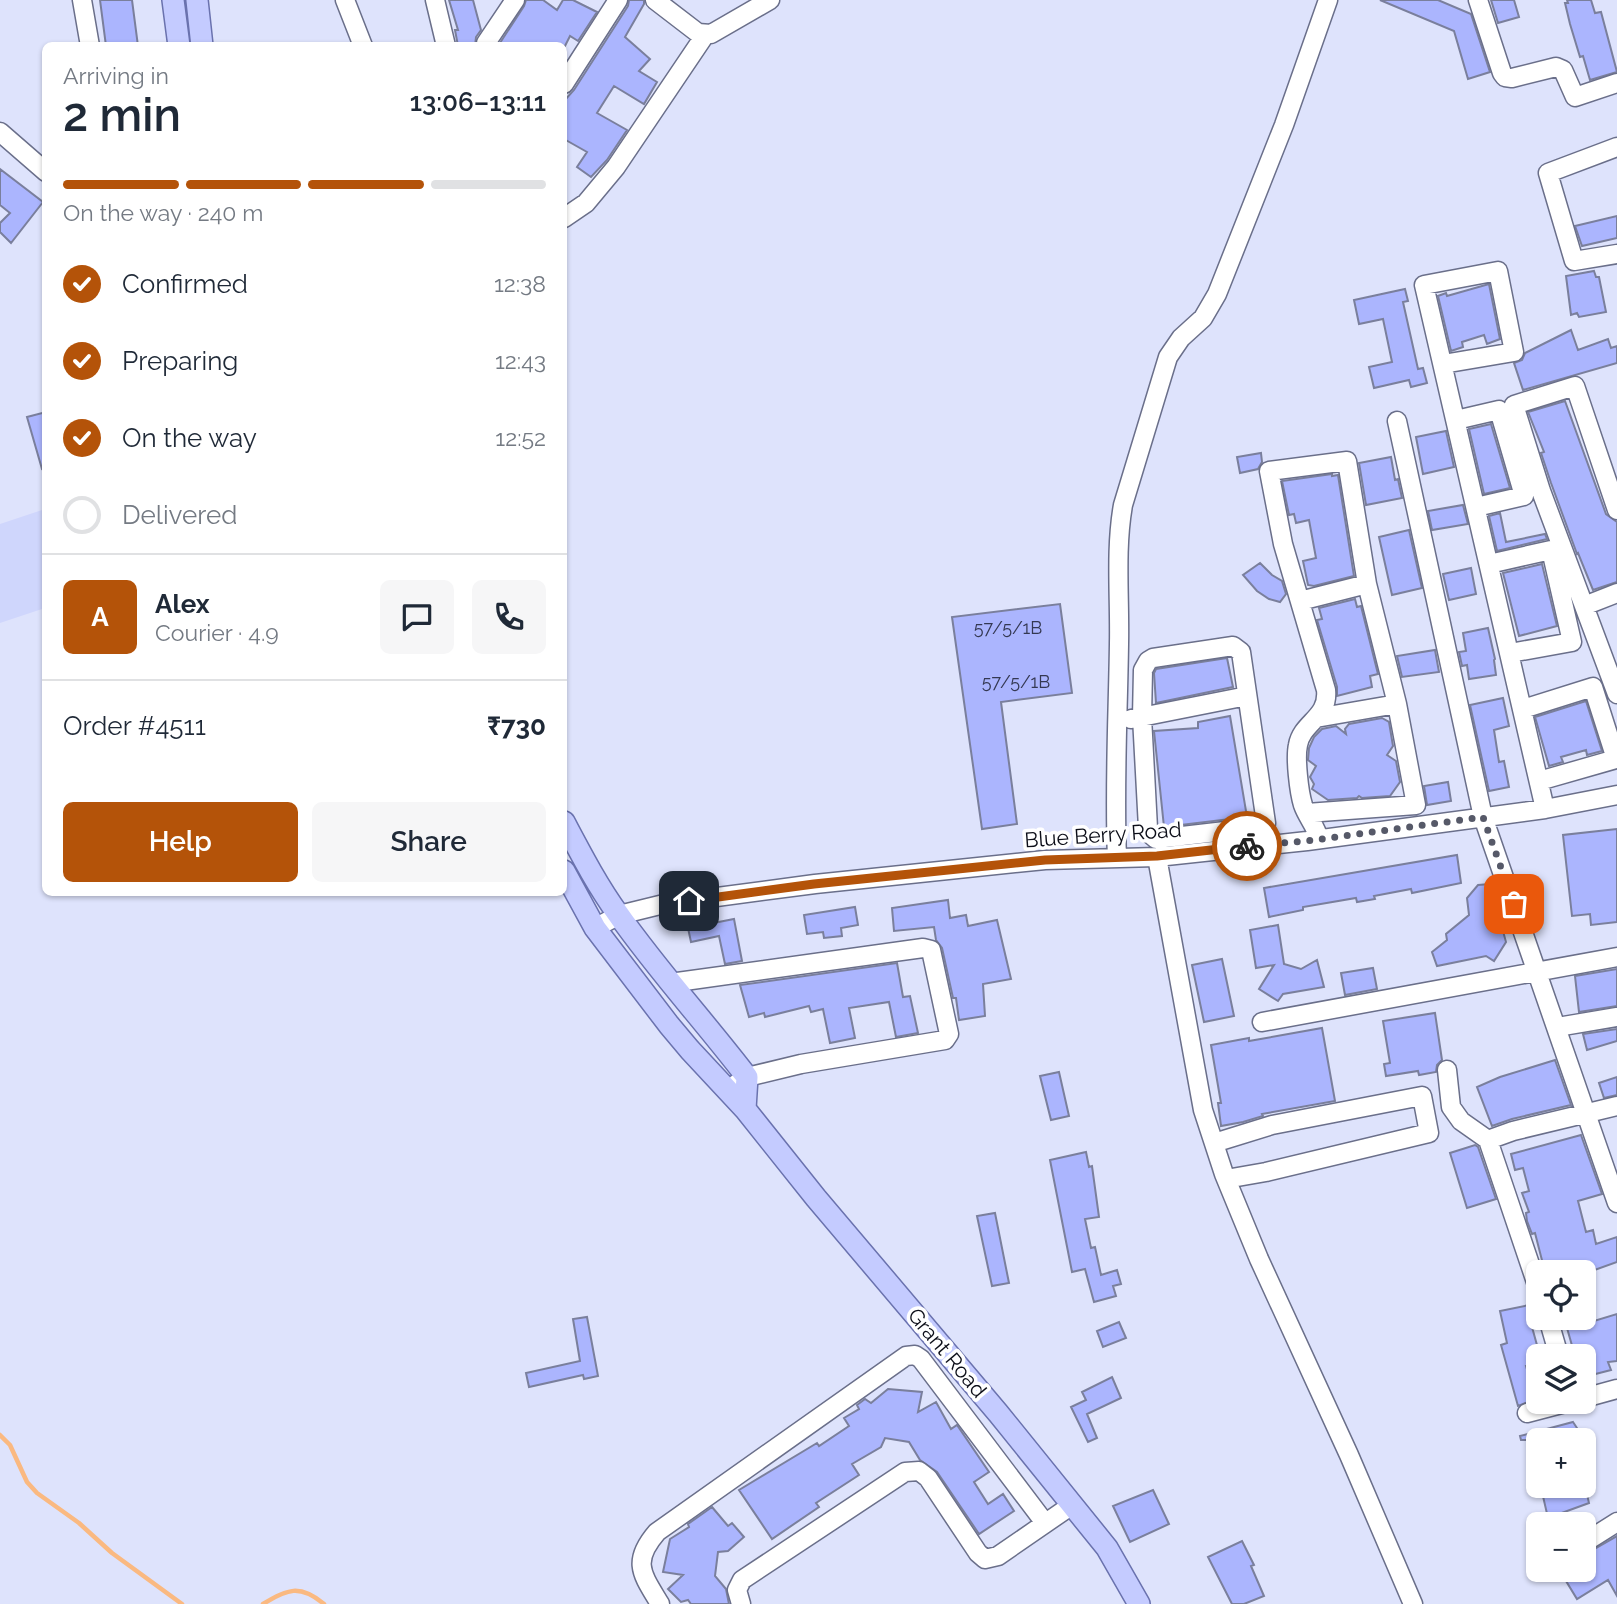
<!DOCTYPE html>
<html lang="en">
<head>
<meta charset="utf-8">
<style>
  :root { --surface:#fff; --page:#f6f6f7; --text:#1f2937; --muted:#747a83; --line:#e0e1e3; --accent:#b45309 }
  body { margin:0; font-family:Raleway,sans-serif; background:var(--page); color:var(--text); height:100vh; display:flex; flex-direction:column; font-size:26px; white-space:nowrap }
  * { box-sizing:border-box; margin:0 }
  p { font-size:23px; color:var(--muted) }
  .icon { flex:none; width:38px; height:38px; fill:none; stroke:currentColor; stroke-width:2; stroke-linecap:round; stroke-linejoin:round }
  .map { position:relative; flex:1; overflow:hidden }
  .details { position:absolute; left:42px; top:42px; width:525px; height:854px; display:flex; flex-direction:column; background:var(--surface); border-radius:10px; box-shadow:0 2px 5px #0004 }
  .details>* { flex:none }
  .controls { position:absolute; left:1526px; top:1260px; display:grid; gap:14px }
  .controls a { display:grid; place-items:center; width:70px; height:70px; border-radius:10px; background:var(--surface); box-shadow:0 2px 5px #0004; font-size:35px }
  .pin { position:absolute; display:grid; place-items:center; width:60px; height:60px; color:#fff; margin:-30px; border-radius:14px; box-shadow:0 4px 10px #0006 }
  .courier { position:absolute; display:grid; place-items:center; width:70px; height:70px; margin:-35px; border:5px solid #b45309; border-radius:50%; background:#fff; color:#222; box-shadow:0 2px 9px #0007 }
  .headline em { font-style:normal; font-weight:600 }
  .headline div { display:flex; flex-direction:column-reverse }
  .headline { display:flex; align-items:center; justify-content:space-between; height:119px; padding:0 21px }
  h1 { font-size:46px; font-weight:600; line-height:52px }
  .bar { display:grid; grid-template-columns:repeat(4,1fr); gap:10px 7px; align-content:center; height:84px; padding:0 21px }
  .bar i { height:9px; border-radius:5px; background:var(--line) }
  .bar .current { background:var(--accent) }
  .bar p { grid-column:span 4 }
  .line { display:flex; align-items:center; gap:18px; padding:0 21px; border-top:2px solid var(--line) }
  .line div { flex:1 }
  .round { display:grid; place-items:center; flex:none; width:74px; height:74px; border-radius:10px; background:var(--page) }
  ol { padding:0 21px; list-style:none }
  li { display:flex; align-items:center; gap:21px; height:77px }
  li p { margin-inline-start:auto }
  li .icon { padding:7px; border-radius:50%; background:var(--accent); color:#fff; stroke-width:4 }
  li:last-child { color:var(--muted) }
  li i { width:38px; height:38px; border:4px solid var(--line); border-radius:50% }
  .primary-button { display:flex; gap:14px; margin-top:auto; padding:14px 21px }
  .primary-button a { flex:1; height:80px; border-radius:10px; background:var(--accent); color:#fff; font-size:28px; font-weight:600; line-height:80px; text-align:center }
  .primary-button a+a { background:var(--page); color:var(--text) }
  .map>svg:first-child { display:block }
  .built { fill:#cfd6fc }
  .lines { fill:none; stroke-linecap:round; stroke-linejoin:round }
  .stream { stroke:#fab981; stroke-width:4.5 }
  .building { fill:#abb5fe; stroke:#7a7f9c; stroke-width:2 }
  .minor-casing { stroke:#6a6f8a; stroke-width:21 }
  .major-casing { stroke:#6a72ae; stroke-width:24 }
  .minor { stroke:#fff; stroke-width:18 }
  .major { stroke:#c4cbff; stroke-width:21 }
  .done { stroke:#565968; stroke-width:7; stroke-dasharray:0 12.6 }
  .route { stroke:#b45309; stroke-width:9 }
  .labels { text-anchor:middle; stroke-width:7; stroke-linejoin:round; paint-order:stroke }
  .number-label { font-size:18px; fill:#343852 }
  .street-label { font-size:21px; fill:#0c0e18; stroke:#fff }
</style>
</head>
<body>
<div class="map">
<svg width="1617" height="1604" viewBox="0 0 1617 1604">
  <rect width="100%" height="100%" fill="#dee3fc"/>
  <path class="built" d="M45,509v99l-45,15v-99z"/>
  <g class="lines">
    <path class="stream" d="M0,1435l10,10 17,37 10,11 42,30 33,30 70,51
      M263,1604c24,-15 37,-20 61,0"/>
  </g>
  <path class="building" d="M100,0h32l6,46h-32z
    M449,0h24l8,30 -5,7 -1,9h-17l-3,-16h3z
    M526,0h17l14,10 6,-10h10l24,12 -19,29 -8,-5 -5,10h-67l26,-40z
    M629,0h15v4l-19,33 25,22 -11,12 18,11 -13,22 -30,-18 -17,27 30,17 -20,30 -16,17 -14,-10 10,-15 -23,-13v-38l10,-11 54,-84z
    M1380,0h58l33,14 19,58 -22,7 -14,-48z
    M1491,0h23l5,17 -21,6z
    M1567,0h24l4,13 6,-1 16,60 -27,8 -7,-24 -3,1 -10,-33 -5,-21h3z
    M0,169l43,33 -32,41 -11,-11v-9l10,-10 -10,-8z
    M1617,216v22l-35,8 -7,-20z
    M1594,271l2,6h3l7,35 -27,5 -2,-4 -6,2 -5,-39z
    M1489,284l11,55 -13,5 -3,-9 -22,7 1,5 -12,4 -13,-55 8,-3 1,3z
    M1405,289l3,12 -5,1 15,67 5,-1 4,15 -16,4 -2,-7 -35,8 -5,-21 23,-5 -9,-43 -24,5 -5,-24z
    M1571,330l7,20 30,-11 3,9 6,-2v17l-94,27 -9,-27 8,-3 3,-7z
    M1565,401l41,113 11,8v60l-24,8 -15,-37 -1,1 -26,-71 -10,-30 3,-1 -16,-40z
    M46,412v56l-4,1 -15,-52z
    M1491,424l19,64 -26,6 -15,-65z
    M1446,431l8,36 -31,7 -7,-37z
    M1261,453l1,9 -4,7 -18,4 -3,-16z
    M1391,457l4,23 3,-1 4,19 -36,7 -7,-42z
    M1332,474v2l6,-1 16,101 -40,10 -6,-1 -5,-24 13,-3 -7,-38 -13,3 -2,-9 -5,1 -7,-34z
    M1463,505l5,19 -36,6 -4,-19z
    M1500,513l6,29 39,-8 2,5 -50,12 -8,-35z
    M1409,530l13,58 -30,7 -13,-58z
    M1260,563l12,12 10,6 4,13 -6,8 -11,-3 -12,-8 -14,-16z
    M1542,564l15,62 -38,10 -16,-63z
    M1471,568l5,26 -27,6 -6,-26z
    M1355,599l2,8 4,-1 17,68 -8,2 2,11 -35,9v-9l-20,-67 5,-1 -3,-11z
    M1060,604l12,89 -71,9 16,122 -35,5 -30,-212z
    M1488,628l7,31 -1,1 2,15 -27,4 -2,-14 -5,1 -3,-14 7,-1 -3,-18z
    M1435,650l4,22 -37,5 -5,-21z
    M1227,658l6,29 -77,16 -2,-30 2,-4z
    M1503,698l6,28 -15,4 5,32 5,-1 5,26 -20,4 -19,-86z
    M1586,701l16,50 -15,4 -1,-5 -25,7 2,5 -14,4 -14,-49z
    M1230,716l17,101 -83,10 -10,-96 44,-3v-6z
    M1382,718l7,4 4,24 -6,9 9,6 4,21 -10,14 -28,2 -3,-2 -2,2 -29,2 -16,-11 2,-5 -4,-7 6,-11 -8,-6 1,-12 5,-11 8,-8 14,-3 10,8 -1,-5 4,-5z
    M1448,782l3,19 -24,4 -3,-19z
    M1617,829v93l-26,3 -1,-11 -18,2 -9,-81z
    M1457,855l4,28 -49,10 -1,-4 -37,7 1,3 -18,3 -1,-4 -53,9v3l-34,7 -5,-29z
    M1490,884l16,58 -12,19 -8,-5 -49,10 -5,-14 15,-12 -1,-6 23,-19 -2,-17 11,-13z
    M948,900l2,18 16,-3 2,11 29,-6 14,59 -28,5 2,32 -26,4 -3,-22h-3l-11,-50 -6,-8 -2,-13 -40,4 -2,-23z
    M855,907l3,18 -17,3 1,8 -18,2 -1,-6 -16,2 -3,-19z
    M734,919l8,42 -17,3 -6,-28 -28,6 -3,-14z
    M1278,925l6,39 17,5 16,-9 7,27 -41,7 -5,7 -19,-12 15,-24 -18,3 -6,-38z
    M1222,959l12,57 -30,6 -12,-57z
    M897,963l6,34 7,-1 8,37 -22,4 -7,-35 -40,6 6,30 -25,5 -7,-34 -12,3 -2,-6 -44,11 -1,-4 -15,4 -9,-32z
    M1373,968l4,21 -32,6 -4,-22z
    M1617,969v37l-38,6 -4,-36z
    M1435,1013l7,47 -5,5 -1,7 -17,3 -1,-4 -32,5 -2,-12 6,-1 -7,-42z
    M1322,1028l13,73 -73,13 1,2 -20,6 -22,4 -3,-23h3l-10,-58 38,-7v3z
    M1617,1029v12l-30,9 -4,-16z
    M1555,1060l16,45 -59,14 -20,7 -15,-39 23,-10z
    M1059,1072l10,44 -18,4 -11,-44z
    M1617,1077v18l-13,3 -5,-15z
    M1581,1135l21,59 -24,7 8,31 7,-2 3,14 21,-7v25l-28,10h-44l-10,-39 -3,1 -5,-13 -1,-8 3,-1 -7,-19 7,-2 -6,-23 -8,2 -4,-16z
    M1475,1145l3,2 18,52 -29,9 -17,-55z
    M1086,1152l3,15 3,-1 7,51 -14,2 6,29 4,-1 6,28 16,-5 4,14 -8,2 3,10 -22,6 -9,-33 -13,3 -22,-112z
    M995,1213l14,70 -17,3 -15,-70z
    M1534,1304l4,22 -6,1 8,29h-8l2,8 -8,2 10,33 -18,7 -17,-61 6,-2 -7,-32z
    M1617,1314v47l-9,1 3,8 -27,7v-21h-9l-8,-28h17v-4z
    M587,1317l11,59 -14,3 -1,-4 -54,12 -3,-14 54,-12 -7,-42z
    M1119,1322l7,16 -23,9 -6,-16z
    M1112,1377l9,21 -34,16 10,24 -9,4 -17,-35 15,-7 -4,-8z
    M888,1389l34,3 -4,20 18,-10 15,27 6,-4 32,47 -15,10 14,22 15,-10 11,17 -35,23 -42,-62 -17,-12 -11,-18 -24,-4 -4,9 -29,17 7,11 -43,28 3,4 -47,32 -33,-49 78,-47 2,3 30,-20 -5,-8 15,-9 -2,-4 8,-6 6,4z
    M1573,1422l4,6 1,9 -7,3h-50l-1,-4z
    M1562,1486h23l4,17 -41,15 -6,-26z
    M1153,1490l16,34 -39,18 -17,-36z
    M712,1507l16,19 4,-3 12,14 -16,14 -10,1 -3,24 11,13 3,15h-38l-3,-4 -7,2 -13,-13 15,-14 -20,-3 7,-33 19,-12 -1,-3z
    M1617,1536v60l-9,-16 -31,19 -14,-23 10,-6h11v-15z
    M1242,1541l12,24 -3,1 13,30 -20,8h-12l-24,-47z"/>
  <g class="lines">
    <defs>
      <path id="minor" d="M82,0l8,46
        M345,0l18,46
        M435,0l11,46
        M655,0l43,33 13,1 59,-34
        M1478,0l24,73 3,4 7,1 44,-11 7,3 12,27 42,-14
        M486,43l29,-43
        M564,84l54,-84
        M0,132l46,40
        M1617,147l-69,26 26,88 43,-7
        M564,218l22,-15 30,-36 89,-132
        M1443,364l71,-12 -16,-81 -74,14 121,524
        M1456,420l43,-10 25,86 -48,11
        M1397,421l86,396 134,386
        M1617,510l-42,-124 -61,19 27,86 76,203
        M1489,564l62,-14 21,92 -62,11
        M1300,601l67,-17
        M1584,606l33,-13
        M1233,646l8,6 25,171 -6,4 -104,12 -6,-5 -2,-6 -6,-111 1,-47 5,-9 5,-3z
        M1523,709l70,-22 23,72 -77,22
        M1131,719l116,-23
        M1307,813l109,-8 -19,-101 -81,14
        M1319,839c-3,-13 -12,-22 -16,-34 -4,-13 -8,-47 -5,-60 4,-23 31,-27 28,-55l-43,-146 -14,-73 78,-10 20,123 30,120
        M1157,857l46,253 21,64 35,85 90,196 64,149
        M1117,858c-3,-72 1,-143 2,-214 1,-46 -4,-94 4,-139l45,-148 13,-19 22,-20 14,-24 67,-169 44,-125
        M595,928l24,-13 45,-11 151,-20 230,-24 112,-3 150,-16 238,-32 72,-14
        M670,983l253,-35 8,2 18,84 -4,6 -144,24 -54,13 -11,7
        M1262,1022l355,-65
        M1557,1027l60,-10
        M1447,1070l4,37 10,14 27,19 50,148
        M1488,1140l25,-9 104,-25
        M1214,1143l58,-18 150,-29 7,37 -163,39 -40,7
        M1548,1318l11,38
        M1584,1398l33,-9
        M1527,1413l42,-11
        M1584,1543l33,-21
        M660,1604c-18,-30 -29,-42 -3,-72l249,-176 9,-1 6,4 124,164
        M741,1604l-4,-14 5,-10 163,-108 14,-1 9,7 50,75 7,6 13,-3 74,-51"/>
      <path id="major" d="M173,0l6,46
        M197,0l5,46
        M564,822c17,32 33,63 54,92 40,57 87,108 129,163l-2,32
        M564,871l31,57 74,97 21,25 55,59 71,89 182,215 109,135 32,56"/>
    </defs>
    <use href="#minor" class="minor-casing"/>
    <use href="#major" class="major-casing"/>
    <use href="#minor" class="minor"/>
    <use href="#major" class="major"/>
  </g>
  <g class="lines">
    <path class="done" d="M1247,846l60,-5 176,-24 31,87"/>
    <path class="route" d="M689,901l125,-17 231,-24 112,-4 90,-10"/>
  </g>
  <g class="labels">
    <g class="number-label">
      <text x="1008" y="634">57/5/1B</text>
      <text x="1016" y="688">57/5/1B</text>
    </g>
    <g class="street-label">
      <text transform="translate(1103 835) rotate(-4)" y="7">Blue Berry Road</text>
      <text transform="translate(947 1353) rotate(50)" y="7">Grant Road</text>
    </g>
  </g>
</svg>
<div class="controls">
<a><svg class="icon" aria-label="locate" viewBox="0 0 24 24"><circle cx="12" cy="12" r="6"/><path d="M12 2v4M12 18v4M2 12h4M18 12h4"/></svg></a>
<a><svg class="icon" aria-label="layers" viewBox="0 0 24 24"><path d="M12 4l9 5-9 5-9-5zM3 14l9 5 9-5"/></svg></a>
<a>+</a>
<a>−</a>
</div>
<div class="pin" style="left:1514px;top:904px;background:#ea580c"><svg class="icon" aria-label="bag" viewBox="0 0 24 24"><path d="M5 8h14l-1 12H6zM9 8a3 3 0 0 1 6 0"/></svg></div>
<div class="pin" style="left:689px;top:901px;background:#1f2937"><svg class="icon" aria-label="home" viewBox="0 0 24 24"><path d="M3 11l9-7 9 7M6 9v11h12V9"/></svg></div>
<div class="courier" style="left:1247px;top:846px"><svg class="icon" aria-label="bike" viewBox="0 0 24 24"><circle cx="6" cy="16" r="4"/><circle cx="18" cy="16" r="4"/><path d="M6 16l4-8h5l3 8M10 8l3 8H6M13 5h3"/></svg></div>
<section class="details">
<div class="headline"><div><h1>2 min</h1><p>Arriving in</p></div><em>13:06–13:11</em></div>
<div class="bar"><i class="current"></i><i class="current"></i><i class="current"></i><i></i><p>On the way · 240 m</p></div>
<ol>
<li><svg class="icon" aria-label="check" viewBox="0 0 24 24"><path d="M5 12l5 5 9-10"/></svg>Confirmed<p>12:38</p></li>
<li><svg class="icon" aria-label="check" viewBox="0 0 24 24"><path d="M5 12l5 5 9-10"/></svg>Preparing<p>12:43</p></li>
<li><svg class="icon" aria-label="check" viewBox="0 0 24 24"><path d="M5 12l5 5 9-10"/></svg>On the way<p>12:52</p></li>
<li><i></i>Delivered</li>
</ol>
<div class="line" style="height:126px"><b class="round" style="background:var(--accent);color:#fff">A</b><div><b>Alex</b><p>Courier · 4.9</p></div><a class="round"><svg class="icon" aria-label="chat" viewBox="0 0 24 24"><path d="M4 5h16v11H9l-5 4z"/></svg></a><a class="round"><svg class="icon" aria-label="phone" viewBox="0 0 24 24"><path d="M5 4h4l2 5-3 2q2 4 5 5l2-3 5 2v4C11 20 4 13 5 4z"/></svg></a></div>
<div class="line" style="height:91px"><div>Order #4511</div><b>₹730</b></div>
<div class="primary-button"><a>Help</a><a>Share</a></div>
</section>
</div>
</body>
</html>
